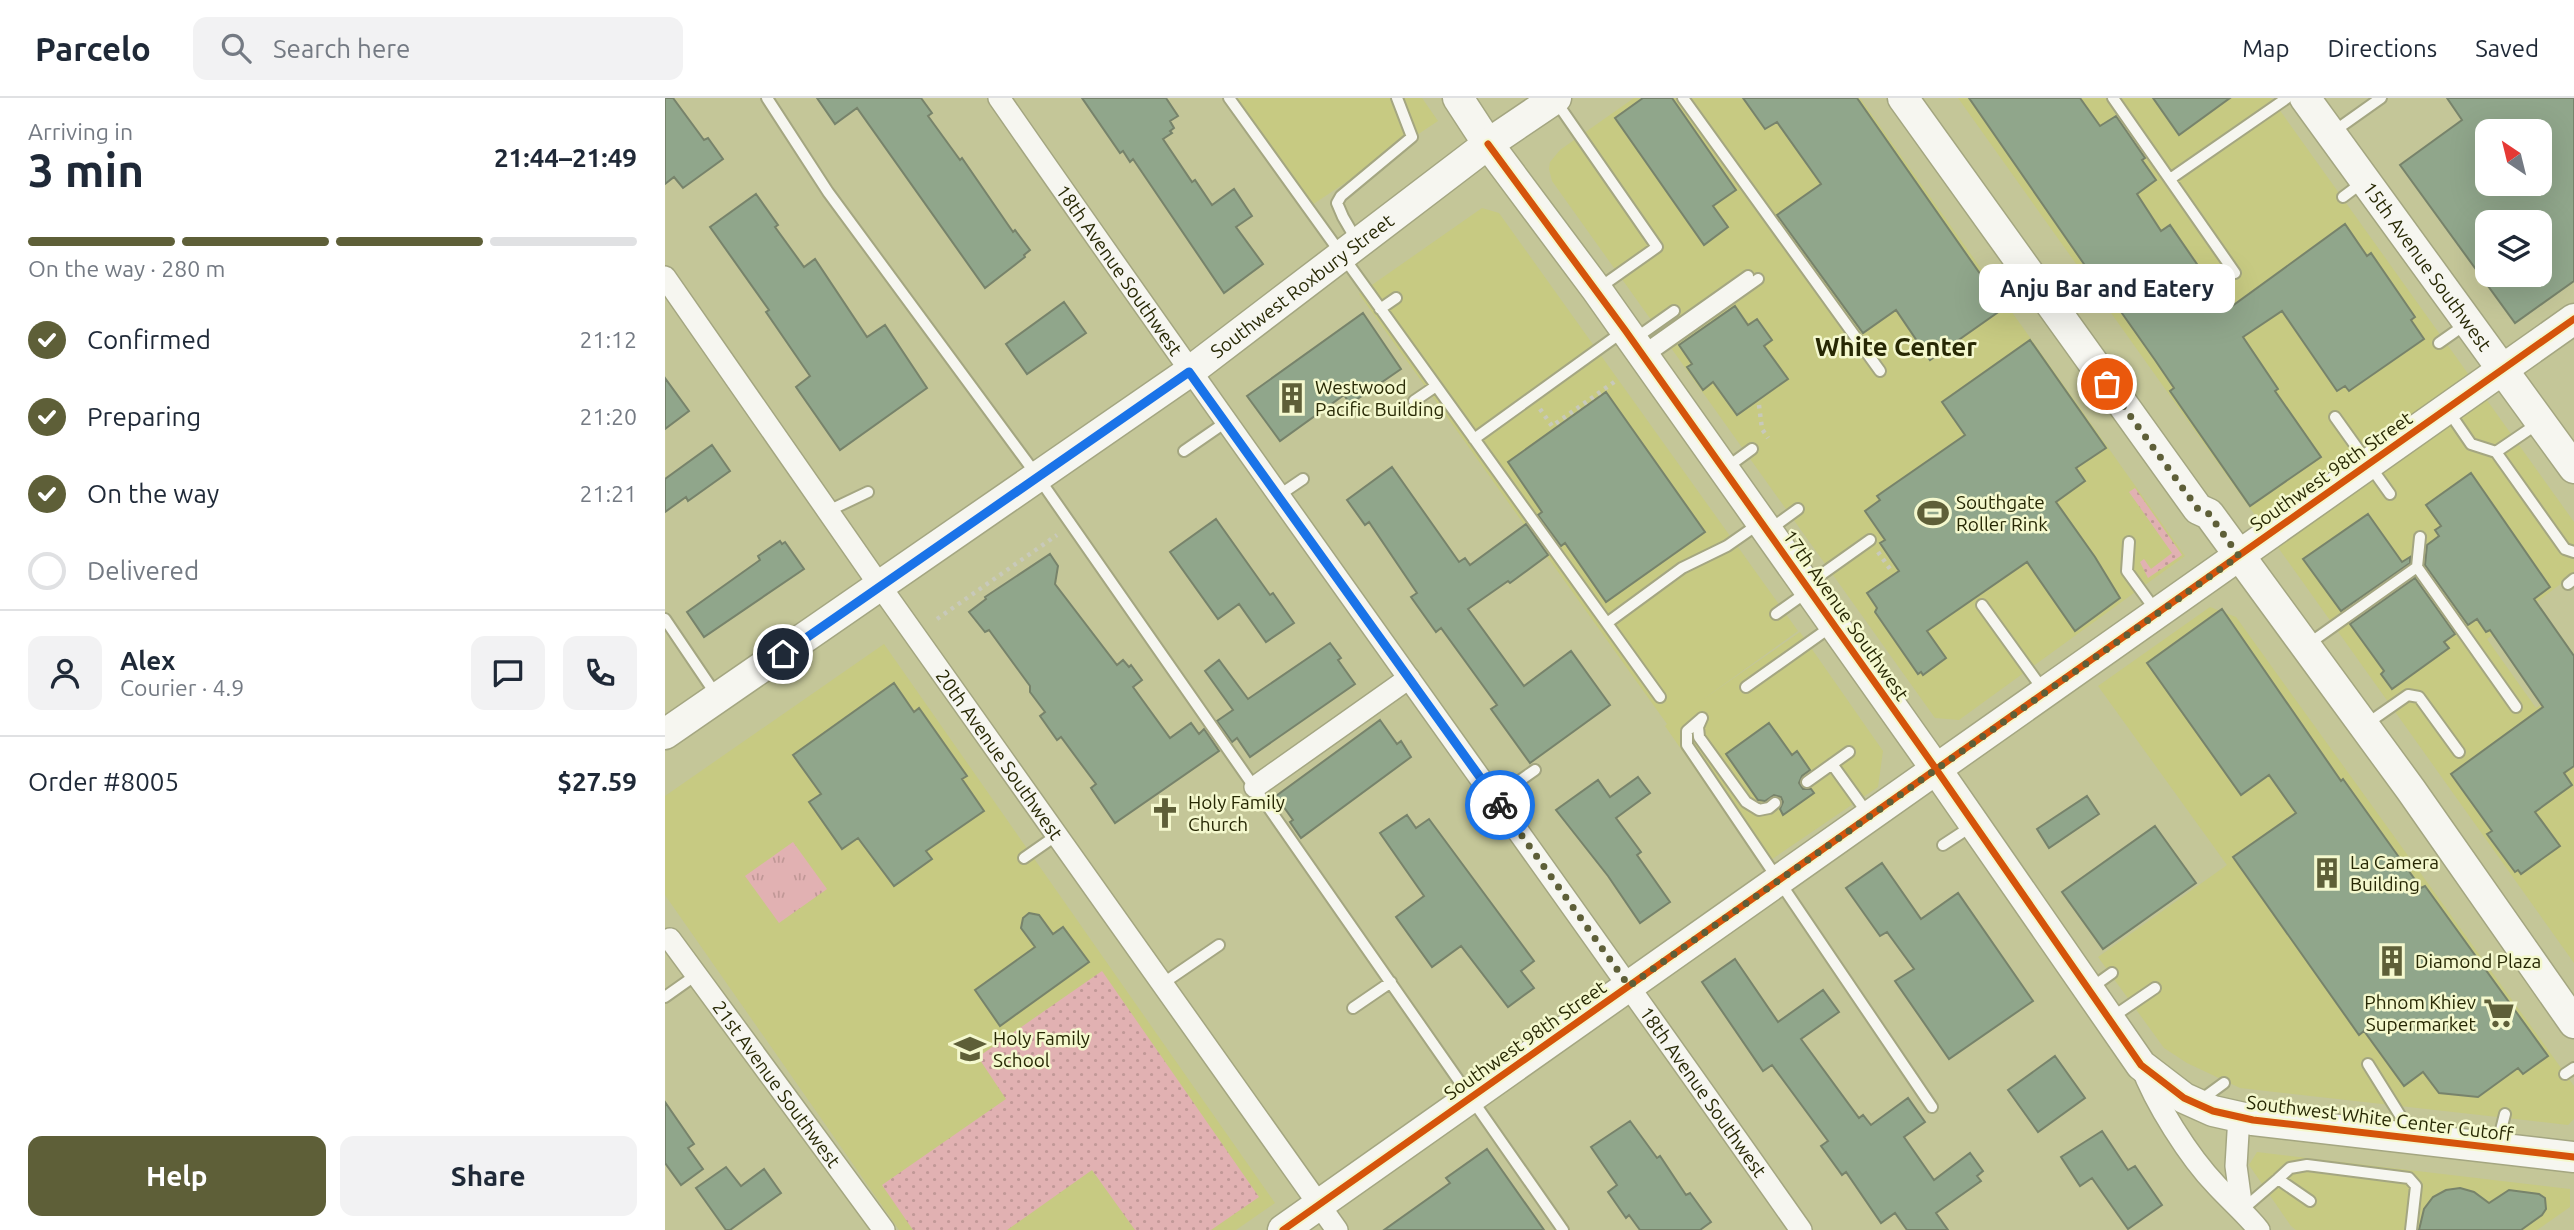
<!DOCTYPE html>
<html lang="en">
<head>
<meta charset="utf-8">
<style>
  :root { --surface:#fff; --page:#f2f2f3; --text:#1f2937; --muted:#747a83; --line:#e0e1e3; --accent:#5e5f38 }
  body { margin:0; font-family:Ubuntu,sans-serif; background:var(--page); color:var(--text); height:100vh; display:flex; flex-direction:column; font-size:26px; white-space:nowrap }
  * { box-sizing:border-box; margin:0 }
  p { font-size:23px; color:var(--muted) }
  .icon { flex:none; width:38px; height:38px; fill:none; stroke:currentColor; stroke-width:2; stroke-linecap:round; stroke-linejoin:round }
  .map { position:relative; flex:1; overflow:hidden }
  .sheet { display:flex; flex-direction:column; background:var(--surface); width:665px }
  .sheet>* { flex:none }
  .needle { width:46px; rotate:325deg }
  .fabs { position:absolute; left:1810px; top:21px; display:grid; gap:14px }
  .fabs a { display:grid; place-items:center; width:77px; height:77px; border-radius:14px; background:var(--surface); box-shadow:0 7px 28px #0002; font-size:35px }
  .pin { position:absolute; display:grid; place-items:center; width:60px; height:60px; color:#fff; margin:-30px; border:4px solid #fff; border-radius:50%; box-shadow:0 2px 7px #0007 }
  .courier { position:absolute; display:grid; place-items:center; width:70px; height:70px; margin:-35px; border:5px solid #1a73e8; border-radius:50%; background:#fff; color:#222; box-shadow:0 2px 9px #0007 }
  .bubble { position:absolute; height:49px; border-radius:14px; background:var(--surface); box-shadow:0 7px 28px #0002; font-size:23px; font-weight:700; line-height:49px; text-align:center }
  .headline em { font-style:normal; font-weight:700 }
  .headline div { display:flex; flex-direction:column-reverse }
  .headline { display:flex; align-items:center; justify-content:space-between; height:119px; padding:0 28px }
  h1 { font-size:46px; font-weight:700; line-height:52px }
  .bar { display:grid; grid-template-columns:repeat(4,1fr); gap:10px 7px; align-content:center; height:84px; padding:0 28px }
  .bar i { height:9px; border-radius:5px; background:var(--line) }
  .bar .active { background:var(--accent) }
  .bar p { grid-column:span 4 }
  .line { display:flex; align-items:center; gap:18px; padding:0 28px; border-top:2px solid var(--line) }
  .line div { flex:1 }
  .round { display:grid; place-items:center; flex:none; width:74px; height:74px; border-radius:14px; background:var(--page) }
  ol { padding:0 28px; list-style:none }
  li { display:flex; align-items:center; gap:21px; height:77px }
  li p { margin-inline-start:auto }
  li .icon { padding:7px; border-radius:50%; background:var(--accent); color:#fff; stroke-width:4 }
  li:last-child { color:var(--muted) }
  li i { width:38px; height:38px; border:4px solid var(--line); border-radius:50% }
  .action { display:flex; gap:14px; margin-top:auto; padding:14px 28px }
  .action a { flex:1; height:80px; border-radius:14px; background:var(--accent); color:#fff; font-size:28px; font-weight:700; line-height:80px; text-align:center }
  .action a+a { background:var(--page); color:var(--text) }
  header { display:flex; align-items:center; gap:42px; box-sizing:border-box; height:98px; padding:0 35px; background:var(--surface); border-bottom:2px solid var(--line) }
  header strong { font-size:33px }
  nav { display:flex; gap:38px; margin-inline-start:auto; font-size:24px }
  .search { width:490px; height:63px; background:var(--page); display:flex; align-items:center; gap:18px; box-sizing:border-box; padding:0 24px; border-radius:14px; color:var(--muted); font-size:26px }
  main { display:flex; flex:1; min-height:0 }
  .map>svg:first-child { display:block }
  .built { fill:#c7ca82 }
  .grass { fill:url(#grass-dots) }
  .park { fill:url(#park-tufts) }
  .building { fill:#90a68b; stroke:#77836b; stroke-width:2; fill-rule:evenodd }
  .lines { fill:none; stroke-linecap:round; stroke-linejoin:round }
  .lane-casing { stroke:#a4a681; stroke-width:14 }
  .street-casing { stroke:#a4a681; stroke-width:24 }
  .secondary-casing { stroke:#a4a681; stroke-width:33 }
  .path { stroke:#c8c9ba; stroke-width:4.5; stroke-dasharray:3.5 5; stroke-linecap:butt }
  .lane { stroke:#f6f6f0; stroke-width:10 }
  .street { stroke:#f6f6f0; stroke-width:21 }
  .secondary { stroke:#f6f6f0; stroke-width:30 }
  .cycleway-casing { stroke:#f4f8ce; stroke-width:11 }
  .cycleway { stroke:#d5540b; stroke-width:7 }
  .done { stroke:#5e5f38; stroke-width:7; stroke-dasharray:0 12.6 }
  .route { stroke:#1a73e8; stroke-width:9 }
  .labels { text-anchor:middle; stroke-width:5; stroke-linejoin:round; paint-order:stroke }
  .street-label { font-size:19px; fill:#272804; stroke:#f4f8ce }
  .poi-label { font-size:19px; fill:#272804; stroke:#f4f8ce; text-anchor:start }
  .district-label { font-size:26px; font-weight:bold; fill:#272804; stroke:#f4f8ce }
</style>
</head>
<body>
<header>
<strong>Parcelo</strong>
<div class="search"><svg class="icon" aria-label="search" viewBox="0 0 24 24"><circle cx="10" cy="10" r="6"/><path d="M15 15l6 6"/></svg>Search here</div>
<nav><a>Map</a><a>Directions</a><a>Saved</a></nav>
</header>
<main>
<section class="sheet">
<div class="headline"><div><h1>3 min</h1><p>Arriving in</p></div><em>21:44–21:49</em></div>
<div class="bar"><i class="active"></i><i class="active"></i><i class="active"></i><i></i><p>On the way · 280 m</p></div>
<ol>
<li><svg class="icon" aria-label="check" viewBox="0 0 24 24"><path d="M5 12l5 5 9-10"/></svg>Confirmed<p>21:12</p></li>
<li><svg class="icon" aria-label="check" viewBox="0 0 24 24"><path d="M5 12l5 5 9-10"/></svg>Preparing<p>21:20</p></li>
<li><svg class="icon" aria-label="check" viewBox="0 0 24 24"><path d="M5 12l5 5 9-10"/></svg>On the way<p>21:21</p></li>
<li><i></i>Delivered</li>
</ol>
<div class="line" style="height:126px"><a class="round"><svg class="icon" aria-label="person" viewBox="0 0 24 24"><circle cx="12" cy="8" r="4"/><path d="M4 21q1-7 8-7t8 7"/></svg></a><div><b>Alex</b><p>Courier · 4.9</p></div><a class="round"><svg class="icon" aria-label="chat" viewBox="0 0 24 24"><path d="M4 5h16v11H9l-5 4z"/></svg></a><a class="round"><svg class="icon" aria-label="phone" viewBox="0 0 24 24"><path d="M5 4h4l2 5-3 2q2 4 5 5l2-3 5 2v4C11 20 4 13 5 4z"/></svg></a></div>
<div class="line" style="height:91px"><div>Order #8005</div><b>$27.59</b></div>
<div class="action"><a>Help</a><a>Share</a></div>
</section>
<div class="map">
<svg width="1909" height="1132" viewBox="0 0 1909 1132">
  <defs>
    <pattern id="grass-dots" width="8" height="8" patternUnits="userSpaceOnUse" patternTransform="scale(1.75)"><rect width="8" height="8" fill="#e1b1b2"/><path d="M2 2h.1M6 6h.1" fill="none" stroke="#c19897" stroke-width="1.8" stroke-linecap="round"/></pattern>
    <pattern id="park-tufts" width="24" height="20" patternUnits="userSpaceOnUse" patternTransform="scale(1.75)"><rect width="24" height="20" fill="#e1b1b2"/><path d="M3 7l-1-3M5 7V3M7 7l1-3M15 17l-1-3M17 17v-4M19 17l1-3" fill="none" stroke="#c19897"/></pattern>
  </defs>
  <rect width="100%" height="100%" fill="#c4c698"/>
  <path class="built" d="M572,0h185l16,23 -126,84z
    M969,0h226l325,458 -226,164 -24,-2 -383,-537 -3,-12 1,-7 10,-12z
    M1293,0h313l303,424v52l-87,65 49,69 38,-27v282z
    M817,110l17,5 299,418 -96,69 98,-68 83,119 -5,36 -116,79 -97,-140 2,-2 -308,-430z
    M1545,509l26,10 338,469v33l-6,6 -328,-37 -53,-25 -23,-15 -66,-91 129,-92 -129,-179z
    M219,546l391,559 -39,27h-337l-234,-335v-99z
    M1592,1054l313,37v18l-33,23h-241l-5,-4 -42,-61z"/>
  <path class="grass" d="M1470,390l47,67 -34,23 -8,-16 4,-3 7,10 21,-16 -43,-61z
    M437,873l157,226 -48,33h-76l-43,-60 -85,60h-94l-31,-45 124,-86 -28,-42z"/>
  <path class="park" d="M128,744l34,47 -48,34 -34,-47z"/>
  <path class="building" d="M0,0h8l31,42 4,-2 15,21 -40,29 -9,-11 -9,7z
    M152,0h104l11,15 -4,3 32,44 2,-2 51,74 2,-2 15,20 -6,5 1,2 -40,31 -128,-180 -22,16z
    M417,0h84l12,18 -8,5 4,7 -4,3 2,2 -9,6 29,43 3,-2 17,25 22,-16 18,27 -16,11 27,37 -39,29 -91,-134 -3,3 -7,-11 -3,2z
    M978,0h29l64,92 -23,16 15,21 -24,18 -89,-127z
    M1078,0h114l147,210 -74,52 -34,-50 -33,23 -86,-118 44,-31 -44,-62 -12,7z
    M1304,0h111l20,28 16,-10 29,42 -3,2 14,20 -19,14 24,37 9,-6 58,84 117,-85 22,32 4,-3 44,64 -4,3 13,19 -75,52 -4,-5 -8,5 -55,-80 -39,26 35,52 -3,2 46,66 -71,49 -80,-115 4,-3 -19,-28 -60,-85 -2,2z
    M1488,0h77l-51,37z
    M1782,0h127v183l-59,42 -115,-158 62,-45zM1822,33h52v53h-52zM1822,124h52v53h-52z
    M91,96l22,31 -3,2 29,40 11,-8 52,78 18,-12 42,63 -87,62 -44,-63 14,-11 -44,-64 3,-2 -59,-83z
    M399,204l22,31 -59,41 -21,-30z
    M1070,208l13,19 9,-6 15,21 -8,6 24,33 -51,36 -24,-33 -10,8 -16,-23 5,-3 -13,-19z
    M698,215l38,56 -51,35 -6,-9 -64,46 -33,-45z
    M1365,242l76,108 -30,20 9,13 -29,21 39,55 25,41 -45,33 -48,-69 -100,69 19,27 -23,17 -2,-3 -3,2 -43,-62 2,-4 -10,-15 32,-22 -19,-28 5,-3 -20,-29 15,-11 -3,-4 88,-61 -23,-33z
    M0,280l24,33 -24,18z
    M941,294l99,140 -99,70 -41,-59 -4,3 -23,-31 4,-3 -34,-50z
    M47,347l18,26 -42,30 -2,-4 -21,15v-33z
    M727,369l67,95 6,-4 5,7 56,-41 22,31 -38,28 -2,-2 -40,28 56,77 47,-35 39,54 -80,58 -39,-54 6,-4 -56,-77 -5,4 -25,-35 6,-4 -48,-71 -4,3 -18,-25z
    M1806,375l79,114 -16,12 40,57v110l-10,7 8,12 -37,27 25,34 -39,28 -3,-4 -3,2 -28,-38 5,-3 -41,-57 92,-67 -53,-77 -4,2 -9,-13 -9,6 -43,-60 2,-20 12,-9 -4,-6 6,-4 -15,-21z
    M1703,416l34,48 8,-5v6l-69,48 -38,-52z
    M551,421l54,76 3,-2 21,30 -28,19 -27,-38 -21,15 -48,-67z
    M115,443l2,3 3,-2 19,27 -100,68 -17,-25 73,-52 -2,-4z
    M385,456l8,12 -3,18 62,81 6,-5 6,7 2,-2 11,15 -9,7 37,51 21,-15 8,11 5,-5 15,22 -104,72 -24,-35 5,-4 -35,-47 -4,3 -17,-24 5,-4 -15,-20v-6l-41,-56 -4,2 -16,-20 17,-13 -1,-2z
    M1750,480l40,56 -11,8 5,6 -57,41 -11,-15 3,-3 -34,-47z
    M1557,511l119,172 2,-2 78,109 4,-2 123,170 -25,18 -5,-6 -40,29 -39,-4 -16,-21 -19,14 -40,-55 -5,4 -126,-178 63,-44 -27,-38 -28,20 -94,-132z
    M665,545l11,15 -3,2 17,24 -105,73 -13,-19 -5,4 -15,-21 16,-11 -28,-39 14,-11 29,39z
    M229,585l20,29 5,-4 48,68 -5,3 22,32 -58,40 6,8 -38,27 -36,-48 -16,11 -33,-47 12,-8 -28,-39z
    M715,622l17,24 4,-3 10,16 -110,81 -11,-16 3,-2 -17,-24z
    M1104,625l23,32 5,-4 13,19 -8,6 -3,7 4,6h8l3,4 -31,22 -3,-6 3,-7 -2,-5 -7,-2 -9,6 -7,-1 -32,-46z
    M973,679l12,16 -34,25 25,34 -4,3 33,47 -30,21 -32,-47 -52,-66 42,-30 12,17z
    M1422,698l12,18 -50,34 -12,-19z
    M742,717l9,13 13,-9 105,142 -13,10 13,17 -26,19 -47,-61 -29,21 -36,-50 28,-21 -44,-63z
    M1490,728l41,57 -93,66 -41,-57z
    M1217,765l39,56 37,-26 75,108 -84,58 -54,-78 19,-12 -27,-37 -7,4 -34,-48z
    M364,815l10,2 14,19 10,-7 26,35 -89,64 -25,-36 60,-43 -14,-19 2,-10z
    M1070,861l43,63 45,-32 16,22 -38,27 58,79 4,-3 8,10 37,-27 17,24 -21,15 30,43 36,-27 13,18 -6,5 4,5 -45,32 12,17h-41l-12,-17 -14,10 -35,-51 -4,3 -21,-29 7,-5 -56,-76 -9,6 -61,-89z
    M1390,958l30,42 -47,34 -30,-42z
    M0,1004l29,42 -6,4 15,21 -22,16 -16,-22z
    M965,1023l27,37 3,-2 26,39 4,-2 21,29 -11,8h-60l-11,-15 -3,3 -18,-26 9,-7 -26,-38z
    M1437,1033l26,39 7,-4 27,39 -34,24 -36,-51 -12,8 -19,-29z
    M822,1051l57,81h-160l66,-47 -4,-5z
    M61,1069l15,19 23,-17 17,24 -51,37h-4l-30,-42z
    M1795,1090l14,4 15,11 20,-13 30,4 6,4 1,11 -4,6 -21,15h-102l5,-21 9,-12 13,-7z"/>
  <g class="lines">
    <defs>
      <path id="lane" d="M102,0l61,94 210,285 525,753
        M564,0l431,599
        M1018,0l197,273
        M1448,0l122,175
        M890,2l102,147 -58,41
        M1668,34l48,-34
        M1505,81l117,-81
        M1678,99l20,-15
        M692,143l-14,-24 -6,-14 4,-7 71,-59 -15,-39
        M715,211l16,-11
        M968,242l41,-29
        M1774,245l27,-19
        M977,253l106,-75
        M981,260l112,-79
        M749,303l22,-15
        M1782,311l24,35 25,8 69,97 9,3
        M1670,319l55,77
        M809,341l151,-109
        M519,353l42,-29
        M1831,354l44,-30
        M1061,370l26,-19
        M613,398l25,-17
        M163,413l40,-19
        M1104,432l29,-21
        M1464,444l-2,29 29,40
        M1752,469l99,140
        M1143,486l62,-44
        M1903,486l6,-5
        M1317,507l62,86
        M1111,516l31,-22
        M0,521l52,77
        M942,525l75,-55 45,-22 33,-23
        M1642,547l110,-78 3,-30
        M1081,589l86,-61
        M1037,620l-15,13v14l245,362
        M1037,620l-4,9 1,10 47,65 13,8 10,-2 6,-5
        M1700,627l43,-30 11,2 40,55
        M1167,666l36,50
        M1142,684l42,-30
        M830,700l40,-28
        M1278,747l29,-19
        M359,760l33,-23
        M497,886l57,-39
        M1426,890l21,-15
        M0,899l31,-22
        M688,910l38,-26
        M1446,920l44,-30
        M1703,966l43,69
        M1900,976l9,-6
        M1533,1004l26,-19
        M1832,1048l8,-32
        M1613,1081l12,-11 17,-3 102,13 7,8 -5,44
        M1577,1112l36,-31 32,22"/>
      <g id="street">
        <path id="s1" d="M334,0c264,380 536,754 802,1132"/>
        <path id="s2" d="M0,179l215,309 457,644"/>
        <path d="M590,689l154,-109"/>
        <path id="s3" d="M5,841l214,291"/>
        <path d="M1476,967c14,38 48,92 76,121 14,15 29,28 42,44"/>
        <path d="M1574,1018l-3,50 6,44"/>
      </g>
      <g id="secondary">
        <path d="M793,0l30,46 109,146 339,479 205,296 43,33 29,13 40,9 321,37"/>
        <path d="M1238,0l295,411 11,5 202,276 163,233"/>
        <path id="s4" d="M1640,0l269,370"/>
        <path id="s5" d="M0,636l524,-362 299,-228 68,-46"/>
        <path d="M618,1132l1291,-911"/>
      </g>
    </defs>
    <use href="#lane" class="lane-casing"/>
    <use href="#street" class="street-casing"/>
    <use href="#secondary" class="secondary-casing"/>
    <path class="path" d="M1094,307l3,24 6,9
      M875,311l12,17 65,-46
      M1213,454l12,17
      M272,521l120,-84"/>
    <use href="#lane" class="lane"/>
    <use href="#street" class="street"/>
    <use href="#secondary" class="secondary"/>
    <defs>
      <path id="cycleway" d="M823,46l137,186 311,439 205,296 43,33 29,13 40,9 321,37
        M618,1132l1291,-911"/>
    </defs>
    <use href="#cycleway" class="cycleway-casing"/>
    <use href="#cycleway" class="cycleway"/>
  </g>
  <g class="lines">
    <path class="done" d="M835,707l129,181 610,-430 -30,-42 -11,-5 -91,-125"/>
    <path class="route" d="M118,556l406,-282 311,433"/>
  </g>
  <defs>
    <symbol id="building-bare" viewBox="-9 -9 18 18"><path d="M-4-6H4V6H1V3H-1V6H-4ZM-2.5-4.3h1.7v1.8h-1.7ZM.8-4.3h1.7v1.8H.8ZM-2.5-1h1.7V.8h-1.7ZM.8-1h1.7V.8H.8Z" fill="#5e5f38" stroke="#f4f8ce" stroke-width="2.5" paint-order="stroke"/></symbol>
    <symbol id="stadium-bare" viewBox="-9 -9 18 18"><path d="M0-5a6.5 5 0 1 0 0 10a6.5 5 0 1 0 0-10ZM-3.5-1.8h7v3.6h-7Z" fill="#5e5f38" stroke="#f4f8ce" stroke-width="2.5" paint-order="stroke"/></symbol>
    <symbol id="church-bare" viewBox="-9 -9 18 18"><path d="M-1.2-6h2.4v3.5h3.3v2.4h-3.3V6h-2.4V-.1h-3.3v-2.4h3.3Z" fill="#5e5f38" stroke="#f4f8ce" stroke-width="2.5" paint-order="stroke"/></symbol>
    <symbol id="supermarket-bare" viewBox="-9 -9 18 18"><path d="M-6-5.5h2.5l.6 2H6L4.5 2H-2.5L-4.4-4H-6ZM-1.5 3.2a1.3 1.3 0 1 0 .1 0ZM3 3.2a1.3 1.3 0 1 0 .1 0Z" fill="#5e5f38" stroke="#f4f8ce" stroke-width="2.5" paint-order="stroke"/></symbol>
    <symbol id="school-bare" viewBox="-9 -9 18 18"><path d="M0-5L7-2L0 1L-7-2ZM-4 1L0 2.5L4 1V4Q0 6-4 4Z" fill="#5e5f38" stroke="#f4f8ce" stroke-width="2.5" paint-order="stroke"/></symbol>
  </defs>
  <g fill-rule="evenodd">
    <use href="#building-bare" x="605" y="278" width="44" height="44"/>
    <use href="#stadium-bare" x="1246" y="393" width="44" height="44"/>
    <use href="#church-bare" x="478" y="693" width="44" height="44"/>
    <use href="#building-bare" x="1640" y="753" width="44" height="44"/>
    <use href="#building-bare" x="1705" y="841" width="44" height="44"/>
    <use href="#supermarket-bare" x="1812" y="893" width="44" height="44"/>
    <use href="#school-bare" x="283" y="929" width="44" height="44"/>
  </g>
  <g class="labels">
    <g class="street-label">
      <text dy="7" stroke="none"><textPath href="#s4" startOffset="208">15th Avenue Southwest</textPath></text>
      <text dy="7" stroke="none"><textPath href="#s1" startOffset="210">18th Avenue Southwest</textPath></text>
      <text dy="7" stroke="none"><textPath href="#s5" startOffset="779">Southwest Roxbury Street</textPath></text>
      <text transform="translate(1666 373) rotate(-35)" y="7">Southwest 98th Street</text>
      <text transform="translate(1181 517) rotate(55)" y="7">17th Avenue Southwest</text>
      <text dy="7" stroke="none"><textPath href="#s2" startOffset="583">20th Avenue Southwest</textPath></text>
      <text transform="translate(860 942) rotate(-35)" y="7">Southwest 98th Street</text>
      <text dy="7" stroke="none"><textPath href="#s3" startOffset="180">21st Avenue Southwest</textPath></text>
      <text dy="7" stroke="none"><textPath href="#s1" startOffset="1218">18th Avenue Southwest</textPath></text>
      <text transform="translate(1715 1020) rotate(7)" y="7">Southwest White Center Cutoff</text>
    </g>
    <g class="poi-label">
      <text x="650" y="296">Westwood<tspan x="650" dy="22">Pacific Building</tspan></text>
      <text x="1291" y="411">Southgate<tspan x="1291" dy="22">Roller Rink</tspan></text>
      <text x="523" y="711">Holy Family<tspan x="523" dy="22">Church</tspan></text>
      <text x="1685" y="771">La Camera<tspan x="1685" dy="22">Building</tspan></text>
      <text x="1750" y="870">Diamond Plaza</text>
      <text x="1811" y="911" text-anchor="end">Phnom Khiev<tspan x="1811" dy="22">Supermarket</tspan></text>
      <text x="328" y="947">Holy Family<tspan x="328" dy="22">School</tspan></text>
    </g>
    <g class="district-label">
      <text x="1231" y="258">White Center</text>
    </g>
  </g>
</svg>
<div class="fabs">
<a><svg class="needle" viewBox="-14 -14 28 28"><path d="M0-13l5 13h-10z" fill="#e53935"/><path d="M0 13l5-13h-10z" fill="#747a83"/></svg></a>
<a><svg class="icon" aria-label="layers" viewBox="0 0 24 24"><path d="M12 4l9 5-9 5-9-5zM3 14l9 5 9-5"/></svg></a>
</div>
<div class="pin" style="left:1442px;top:286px;background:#ea580c"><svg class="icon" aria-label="bag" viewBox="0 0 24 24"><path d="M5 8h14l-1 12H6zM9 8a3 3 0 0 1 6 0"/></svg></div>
<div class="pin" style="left:118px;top:556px;background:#1f2937"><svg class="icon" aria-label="home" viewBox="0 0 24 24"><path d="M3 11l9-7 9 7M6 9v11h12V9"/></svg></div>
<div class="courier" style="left:835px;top:707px"><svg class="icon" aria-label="bike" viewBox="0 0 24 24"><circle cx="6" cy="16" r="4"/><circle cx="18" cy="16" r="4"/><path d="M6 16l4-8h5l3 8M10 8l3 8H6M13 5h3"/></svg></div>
<div class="bubble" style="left:1314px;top:166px;width:256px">Anju Bar and Eatery</div>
</div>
</main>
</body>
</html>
